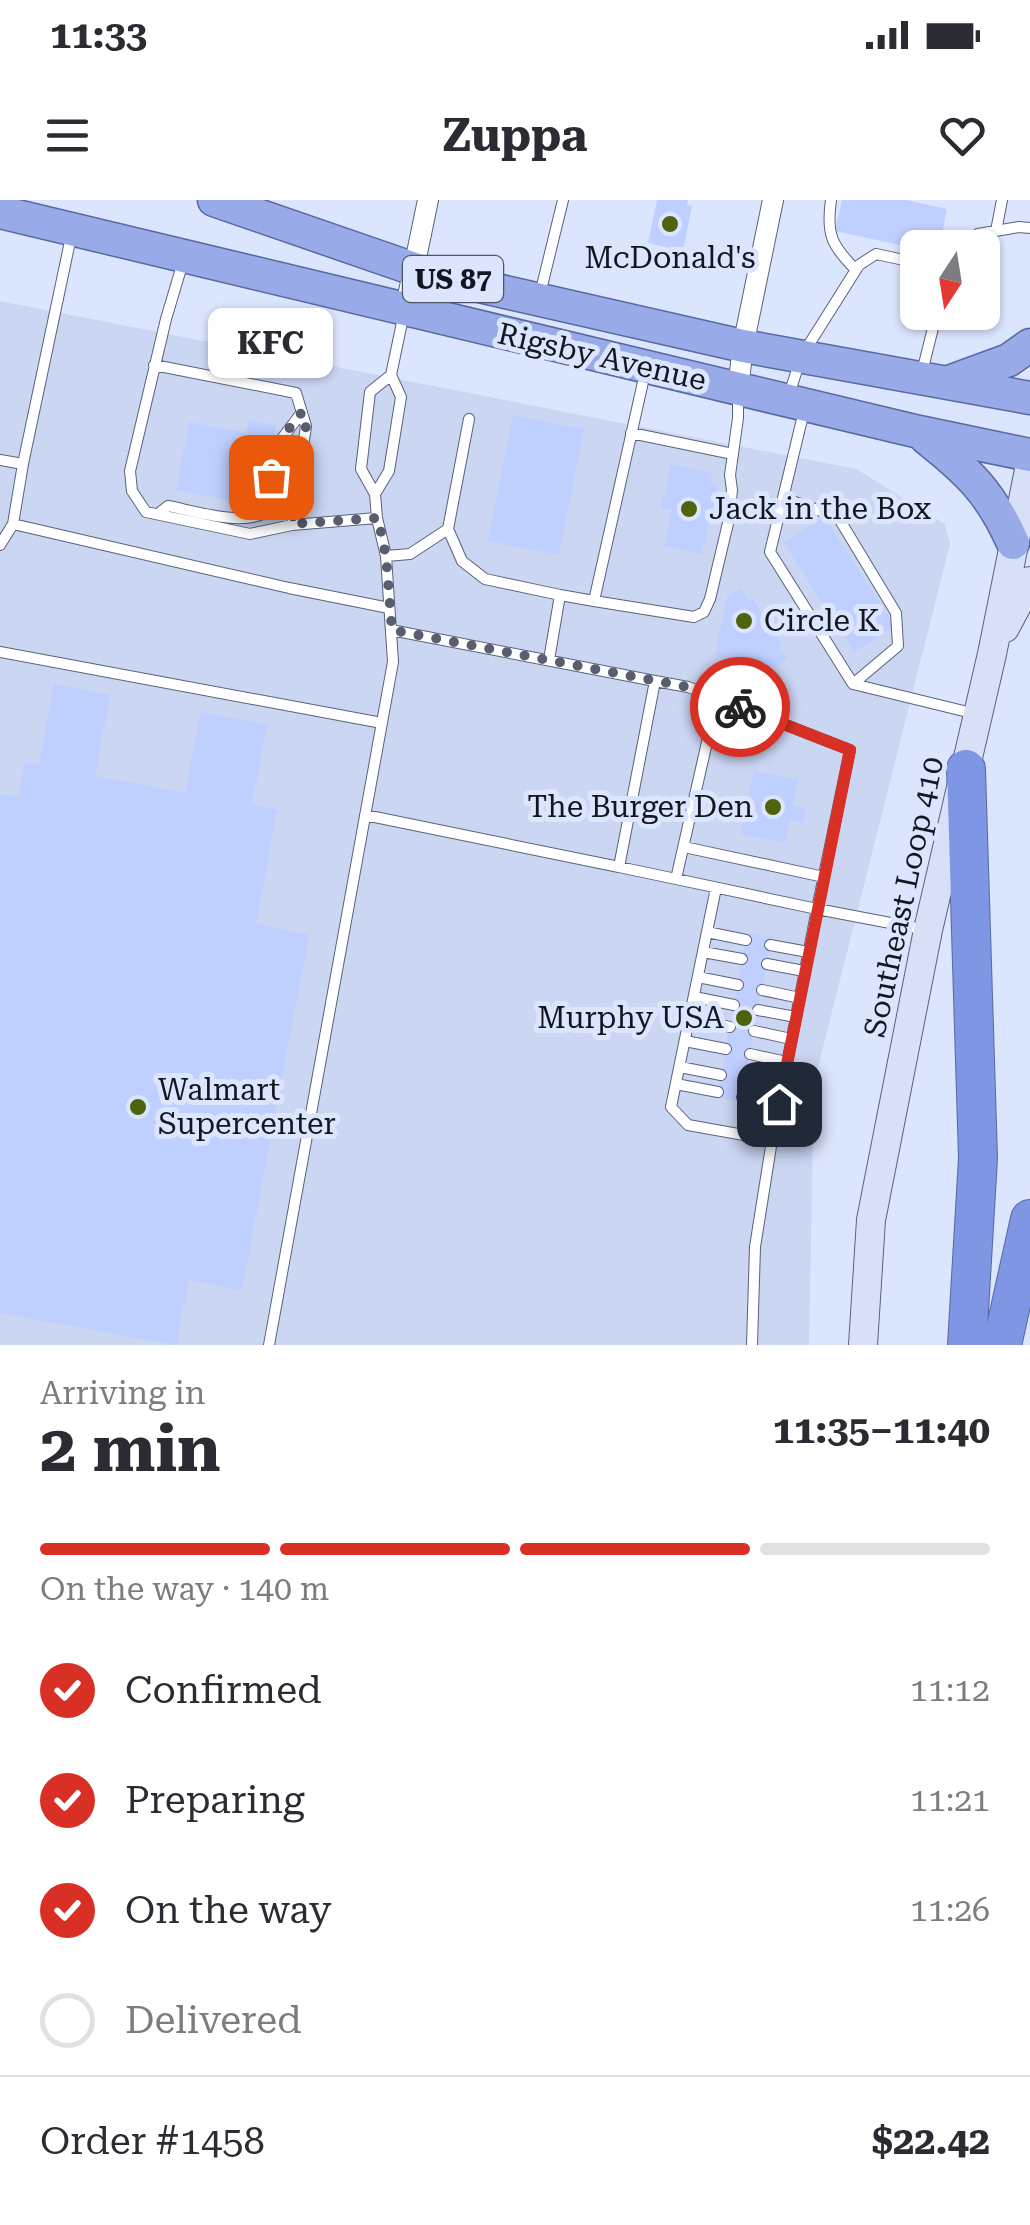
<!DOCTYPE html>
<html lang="en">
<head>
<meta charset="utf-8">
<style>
  :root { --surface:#fff; --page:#f2f2f3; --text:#2b2b33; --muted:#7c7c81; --line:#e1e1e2; --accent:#d93025 }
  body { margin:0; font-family:"Roboto Serif",serif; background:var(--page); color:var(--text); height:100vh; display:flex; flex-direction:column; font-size:38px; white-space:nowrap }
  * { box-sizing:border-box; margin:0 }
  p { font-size:32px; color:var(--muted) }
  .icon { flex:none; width:55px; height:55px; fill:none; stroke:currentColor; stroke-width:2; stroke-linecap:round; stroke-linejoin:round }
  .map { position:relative; height:1145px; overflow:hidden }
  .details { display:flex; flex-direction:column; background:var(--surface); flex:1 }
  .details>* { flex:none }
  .needle { width:65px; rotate:192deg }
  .tools { position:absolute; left:900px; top:30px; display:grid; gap:20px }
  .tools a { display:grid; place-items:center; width:100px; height:100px; border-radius:15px; background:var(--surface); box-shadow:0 2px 8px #0004; font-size:50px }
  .pin { position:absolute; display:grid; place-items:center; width:85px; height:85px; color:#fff; margin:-42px; border-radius:20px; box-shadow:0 5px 15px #0006 }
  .courier { position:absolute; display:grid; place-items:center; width:100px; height:100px; margin:-50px; border:8px solid #d93025; border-radius:50%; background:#fff; color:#222; box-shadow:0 2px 12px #0007 }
  .bubble { position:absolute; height:70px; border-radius:15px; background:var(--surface); box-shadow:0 2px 8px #0004; font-size:32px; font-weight:700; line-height:70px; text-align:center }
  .head em { font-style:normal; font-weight:700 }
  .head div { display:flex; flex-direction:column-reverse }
  .head { display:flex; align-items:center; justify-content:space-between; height:170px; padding:0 40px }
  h1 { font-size:65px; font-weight:700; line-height:75px }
  .bar { display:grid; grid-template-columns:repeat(4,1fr); gap:15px 10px; align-content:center; height:120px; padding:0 40px }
  .bar i { height:12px; border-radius:8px; background:var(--line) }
  .bar .selected { background:var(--accent) }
  .bar p { grid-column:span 4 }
  .line { display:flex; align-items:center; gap:25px; padding:0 40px; border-top:2px solid var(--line) }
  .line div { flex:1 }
  ol { padding:0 40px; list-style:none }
  li { display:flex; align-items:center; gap:30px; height:110px }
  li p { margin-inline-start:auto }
  li .icon { padding:10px; border-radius:50%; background:var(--accent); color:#fff; stroke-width:4 }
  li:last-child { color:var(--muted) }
  li i { width:55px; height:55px; border:5px solid var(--line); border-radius:50% }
  .status { display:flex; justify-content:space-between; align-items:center; height:70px; padding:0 50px; background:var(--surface); direction:ltr }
  .status svg { height:28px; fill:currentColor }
  header { display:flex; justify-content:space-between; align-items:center; height:130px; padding:0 40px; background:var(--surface); font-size:45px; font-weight:700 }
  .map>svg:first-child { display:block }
  .built { fill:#cbd6f3 }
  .building { fill:#bfcfff }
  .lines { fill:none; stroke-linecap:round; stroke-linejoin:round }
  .service-casing { stroke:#58627d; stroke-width:12 }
  .minor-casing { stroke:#58627d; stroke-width:22 }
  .secondary-casing { stroke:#58627d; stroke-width:30 }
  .trunk-casing { stroke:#58699f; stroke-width:35 }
  .motorway-casing { stroke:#58699f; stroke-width:40 }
  .service { stroke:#fff; stroke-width:10 }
  .minor { stroke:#fff; stroke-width:20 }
  .secondary { stroke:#d8e0f7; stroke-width:28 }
  .trunk { stroke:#98abe8; stroke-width:32 }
  .motorway { stroke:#7e96e3; stroke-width:38 }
  .done { stroke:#585e6e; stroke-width:10; stroke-dasharray:0 18 }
  .route { stroke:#d93025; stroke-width:12 }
  .poi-dot { fill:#4f630e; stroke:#dbe5fe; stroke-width:4 }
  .labels { text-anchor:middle; stroke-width:10; stroke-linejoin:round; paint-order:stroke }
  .shield { fill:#dbe5fe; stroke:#4e5463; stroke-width:2.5 }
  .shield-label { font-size:28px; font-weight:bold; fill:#121621 }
  .poi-label { font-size:30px; fill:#121621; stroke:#dbe5fe; text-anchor:start }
  .street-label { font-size:30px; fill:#121621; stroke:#dbe5fe }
</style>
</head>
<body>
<div class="status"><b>11:33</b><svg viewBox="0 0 49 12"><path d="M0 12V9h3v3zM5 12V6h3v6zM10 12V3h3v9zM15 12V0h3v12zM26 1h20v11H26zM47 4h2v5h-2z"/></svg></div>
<header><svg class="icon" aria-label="menu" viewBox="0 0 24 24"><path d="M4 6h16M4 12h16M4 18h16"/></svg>Zuppa<svg class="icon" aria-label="heart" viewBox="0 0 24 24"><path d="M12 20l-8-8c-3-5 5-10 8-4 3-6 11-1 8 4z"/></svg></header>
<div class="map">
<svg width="1030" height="1145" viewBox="0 0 1030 1145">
  <rect width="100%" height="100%" fill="#dbe5fe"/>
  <path class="built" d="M0,101l856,168 89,55 5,20 -136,539 -5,262h-809z"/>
  <path class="building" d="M657,0h31l-1,5 5,1 -9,45 -35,-8z
    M842,0h64l41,9 -8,39 -21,1 -83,-18z
    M513,215l71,14 -25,126 -71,-14z
    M249,220l27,5 -14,75 -17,-3 -1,6 -68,-13 13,-68 57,11z
    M671,264l42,10 -3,9 8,2 -16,69 -38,-8 8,-36 -11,-2z
    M824,317l71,109 -41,26 -70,-109z
    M741,388l6,12 7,1 26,41 -1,6 8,11 -14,9 -58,-12 12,-59z
    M54,484l56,11 -15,81 90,17 16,-81 66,13 -15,80 25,5 -21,114 53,11 -67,355 -53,-10 -13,65 -176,-32v-519l19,3 6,-35 14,3z
    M754,571l44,9 -5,26 13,3 -3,14 -13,-3 -5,23 -44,-9z
    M747,733l25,4 -31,165 -24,-5z"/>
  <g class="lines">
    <defs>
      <path id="service" d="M831,0c-5,35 1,46 25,70
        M996,31l6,-31
        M72,32l-49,232 -10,60 276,64 100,20
        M964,48l14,-14 41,-7 11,1
        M183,62l-17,57 -36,152 2,20 14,21 104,22 42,-9 85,-7
        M540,94l23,-94
        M154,165l142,28 10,33 -14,99
        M922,172l15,-60
        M788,198l13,-41 58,-92 17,-11 42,9
        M804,211l-34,141 83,132 123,30
        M469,219l-21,110 14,32 23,18 75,16
        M631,233l102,21
        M0,260l23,4
        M375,294l14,-23 12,-74 -10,-22 13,-62
        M783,298l55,19 58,96 2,33 -45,38
        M158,314l10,-8c26,5 74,20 96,7l13,-68 25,-33
        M0,345l13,-21
        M386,356l24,-2 38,-25
        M594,401l100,16 10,-5 6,-13 19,-80 3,-29 -2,-15 8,-57v-23
        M391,430l264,51
        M0,452l382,71
        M549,460l11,-65 34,6 51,-228
        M717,498l133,52 -33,159 -141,-30z
        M365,615l254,52
        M684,647l140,30
        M676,679l-57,-12 36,-186 33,6 29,11
        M716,688l-45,219 17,18 84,15
        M707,732l39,8
        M770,745l38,7
        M703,752l39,7
        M767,764l37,7
        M698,777l40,8
        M762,790l38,8
        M694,797l40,8
        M758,810l38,7
        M690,818l40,9
        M754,831l37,8
        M685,841l41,8
        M750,854l37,8
        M680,867l41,8
        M745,880l37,7
        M676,884l42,8
        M742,897l37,7
        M269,1145l124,-683 -7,-106 -9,-38 -2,-24 -14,-25 9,-77 21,-17
        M752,1145l3,-98 17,-107 45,-231 110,21"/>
      <path id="minor" d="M405,111l23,-111
        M738,189l5,-43 30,-146"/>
      <path id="secondary" d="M1005,428l25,-47
        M863,1145l8,-125 57,-290 64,-276 38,-189"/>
      <path id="trunk" d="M214,0l200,69 65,17 264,60 287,52
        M0,12l919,220 111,23
        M949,182l60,-22 21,-15
        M926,238c43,34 65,55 87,105"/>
      <path id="motorway" d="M966,569l12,389 -11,187
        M1002,1145l28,-126"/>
    </defs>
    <use href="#service" class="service-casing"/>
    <use href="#minor" class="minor-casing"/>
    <use href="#secondary" class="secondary-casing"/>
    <use href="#trunk" class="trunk-casing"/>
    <use href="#motorway" class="motorway-casing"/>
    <use href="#service" class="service"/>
    <use href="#minor" class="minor"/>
    <use href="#secondary" class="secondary"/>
    <use href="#trunk" class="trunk"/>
    <use href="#motorway" class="motorway"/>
  </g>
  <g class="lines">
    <path class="done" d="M271,277l6,-33 25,-32 4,14 -14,98 86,-6 8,38 6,74 296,57 52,20"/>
    <path class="route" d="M740,507l110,43 -71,354"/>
  </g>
  <g class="poi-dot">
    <circle cx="670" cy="24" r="10"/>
    <circle cx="689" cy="309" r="10"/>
    <circle cx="744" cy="421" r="10"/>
    <circle cx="773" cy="607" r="10"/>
    <circle cx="744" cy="818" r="10"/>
    <circle cx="138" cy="907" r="10"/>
  </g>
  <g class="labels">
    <rect class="shield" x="403" y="56" width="100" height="46" rx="8"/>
    <g class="shield-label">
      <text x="453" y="89">US 87</text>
    </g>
    <g class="poi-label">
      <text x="670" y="68" text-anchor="middle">McDonald's</text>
      <text x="709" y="319">Jack in the Box</text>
      <text x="764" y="431">Circle K</text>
      <text x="753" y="617" text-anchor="end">The Burger Den</text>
      <text x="724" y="828" text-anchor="end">Murphy USA</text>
      <text x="158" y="900">Walmart<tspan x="158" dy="34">Supercenter</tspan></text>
    </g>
    <g class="street-label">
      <text transform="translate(602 157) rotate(13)" y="10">Rigsby Avenue</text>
      <text transform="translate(904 697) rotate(-78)" y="10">Southeast Loop 410</text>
    </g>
  </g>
</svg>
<div class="tools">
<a><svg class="needle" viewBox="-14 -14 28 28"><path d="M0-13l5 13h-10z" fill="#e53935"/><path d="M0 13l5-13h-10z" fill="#7c7c81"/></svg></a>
</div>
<div class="pin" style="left:271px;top:277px;background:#ea580c"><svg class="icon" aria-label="bag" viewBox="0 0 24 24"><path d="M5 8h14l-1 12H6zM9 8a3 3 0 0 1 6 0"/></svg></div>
<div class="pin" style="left:779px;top:904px;background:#1f2937"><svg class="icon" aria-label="home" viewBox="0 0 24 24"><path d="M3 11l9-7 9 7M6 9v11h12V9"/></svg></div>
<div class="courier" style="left:740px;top:507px"><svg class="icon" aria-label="bike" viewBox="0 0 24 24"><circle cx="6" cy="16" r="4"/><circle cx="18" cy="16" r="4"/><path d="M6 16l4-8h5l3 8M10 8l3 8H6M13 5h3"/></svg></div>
<div class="bubble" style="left:208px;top:108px;width:125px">KFC</div>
</div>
<section class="details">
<div class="head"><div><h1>2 min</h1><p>Arriving in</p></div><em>11:35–11:40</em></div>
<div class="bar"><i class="selected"></i><i class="selected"></i><i class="selected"></i><i></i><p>On the way · 140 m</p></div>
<ol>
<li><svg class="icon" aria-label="check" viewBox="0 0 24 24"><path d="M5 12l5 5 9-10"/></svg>Confirmed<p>11:12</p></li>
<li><svg class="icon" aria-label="check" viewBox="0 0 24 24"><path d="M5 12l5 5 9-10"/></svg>Preparing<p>11:21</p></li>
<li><svg class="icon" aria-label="check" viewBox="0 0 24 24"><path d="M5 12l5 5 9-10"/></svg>On the way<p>11:26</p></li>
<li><i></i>Delivered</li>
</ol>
<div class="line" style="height:130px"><div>Order #1458</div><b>$22.42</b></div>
</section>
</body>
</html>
